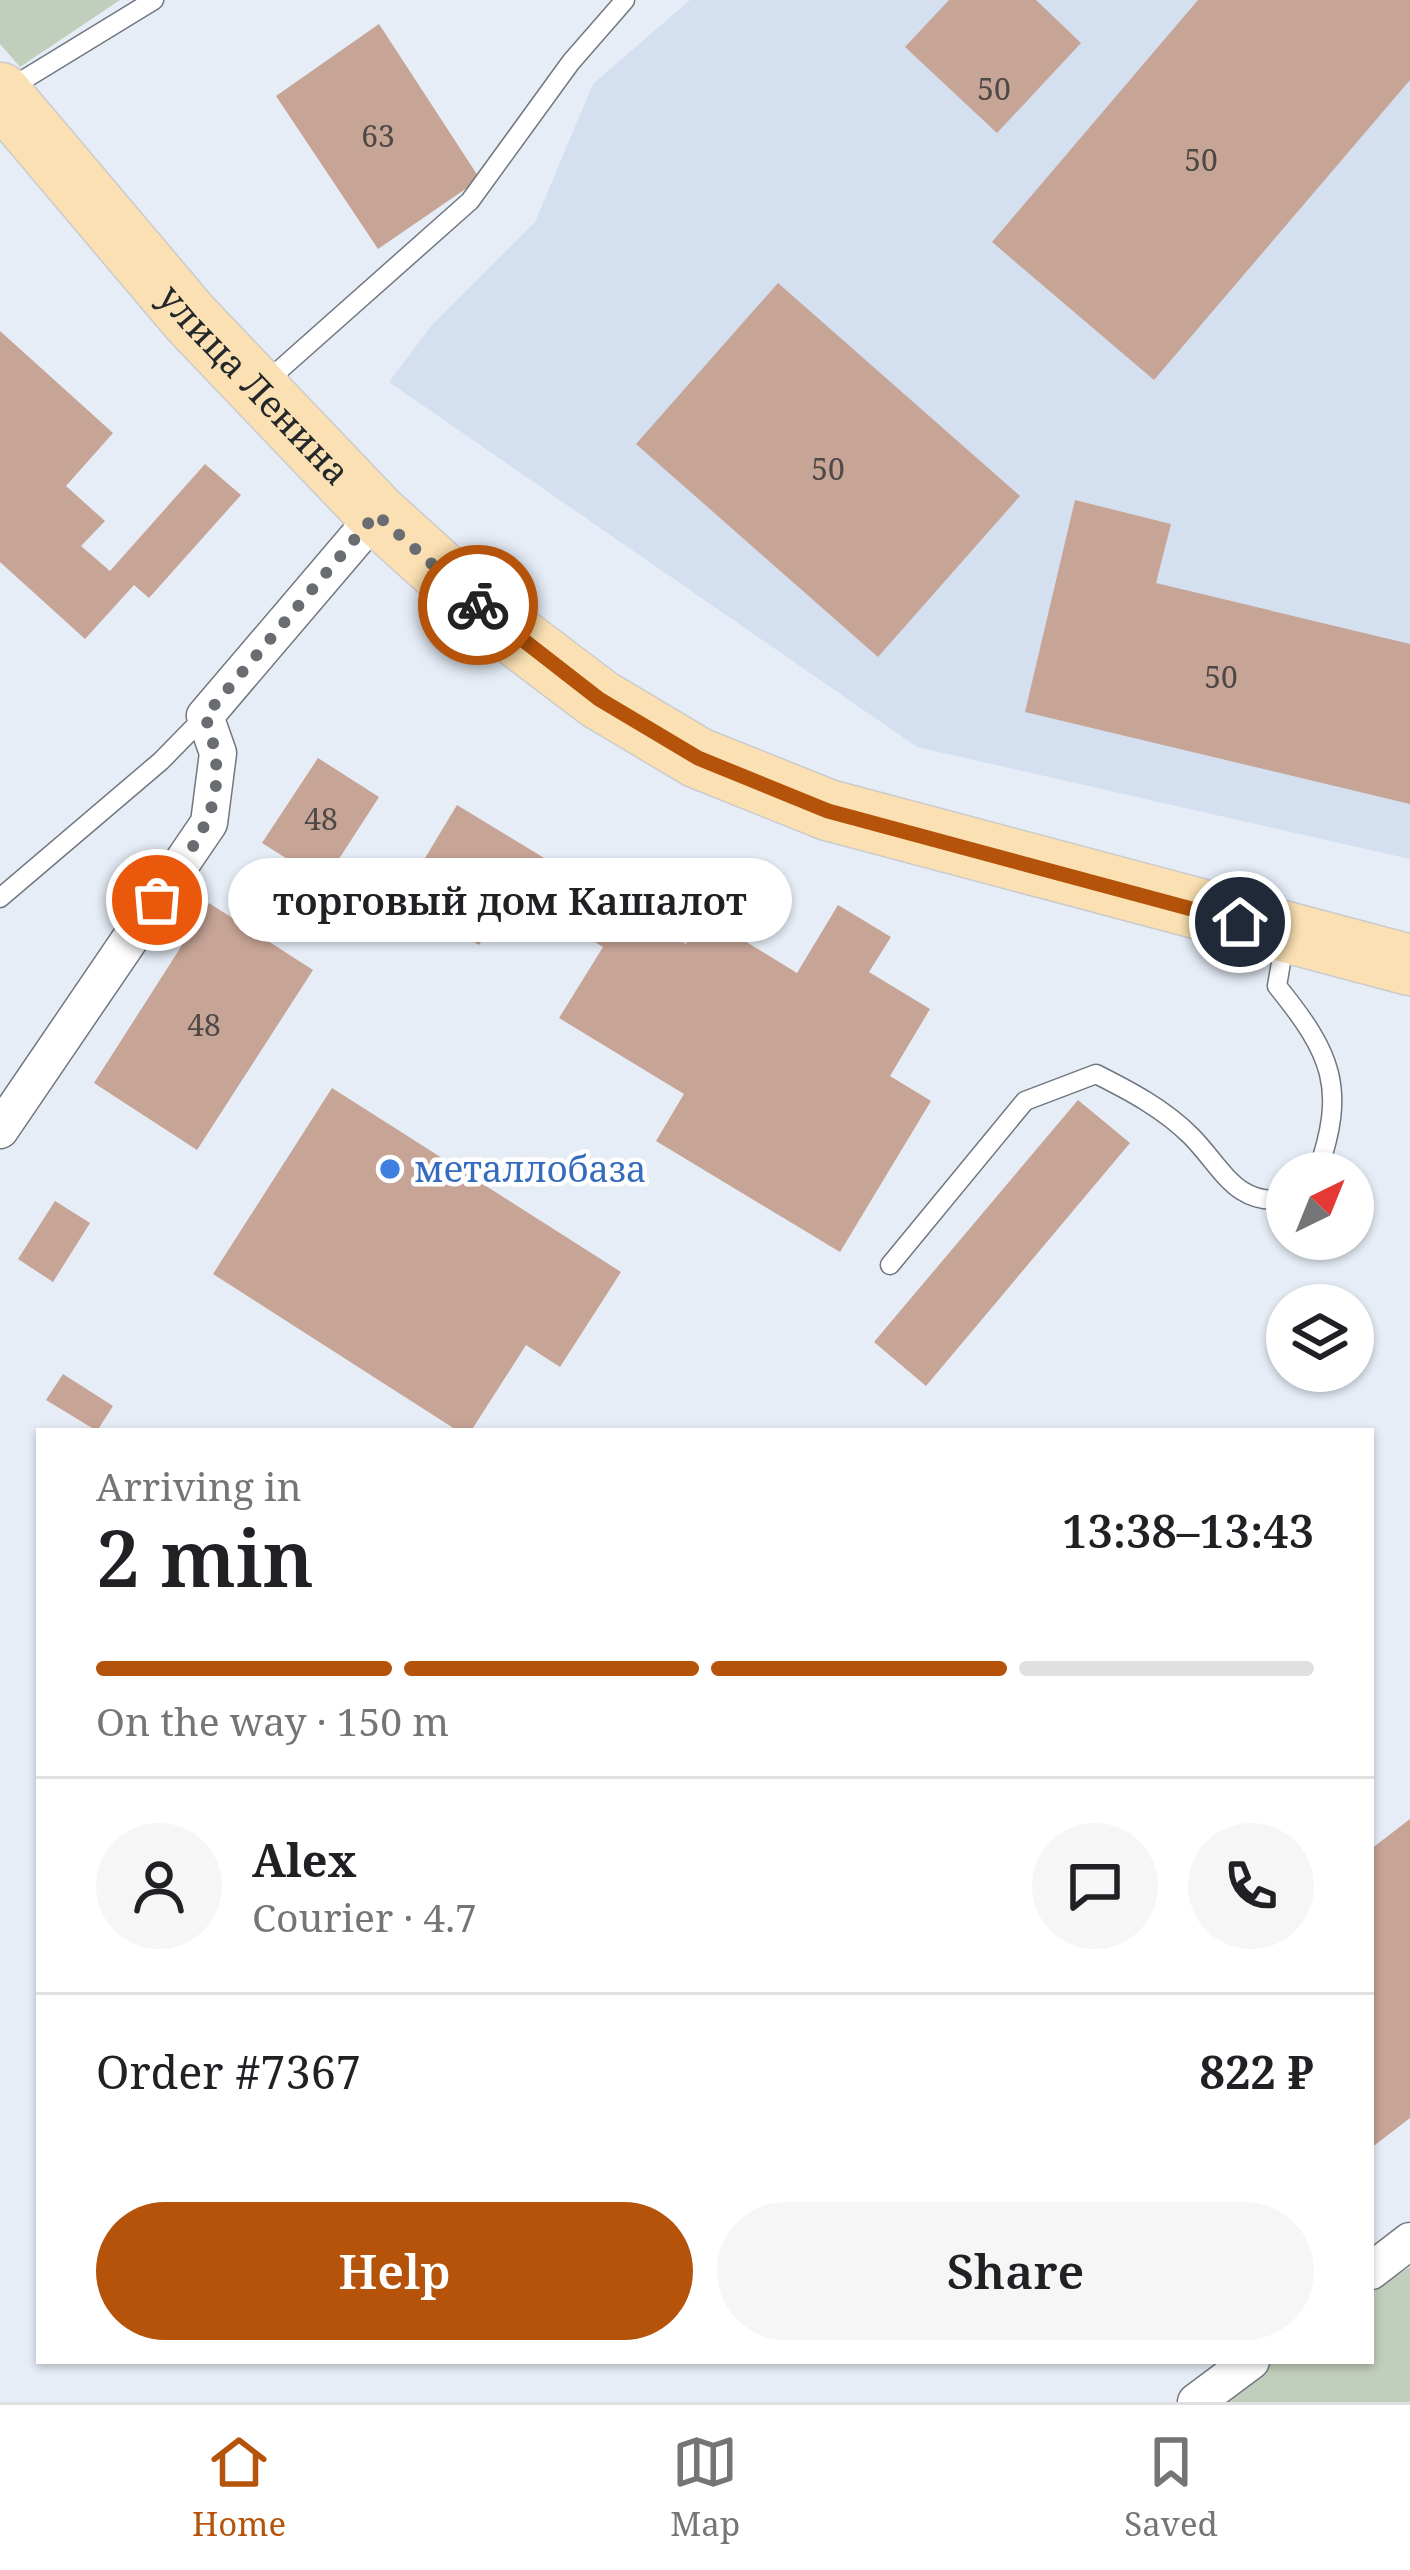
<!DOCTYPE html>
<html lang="en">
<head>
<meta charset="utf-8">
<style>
  :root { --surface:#fff; --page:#f6f6f6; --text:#202124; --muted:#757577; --line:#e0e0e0; --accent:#b45309 }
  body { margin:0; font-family:"Noto Serif",serif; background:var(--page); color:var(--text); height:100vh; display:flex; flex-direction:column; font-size:45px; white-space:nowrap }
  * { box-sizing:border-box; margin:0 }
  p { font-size:39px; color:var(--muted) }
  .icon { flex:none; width:66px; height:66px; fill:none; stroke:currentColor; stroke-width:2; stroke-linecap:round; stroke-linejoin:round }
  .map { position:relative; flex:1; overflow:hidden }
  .side { position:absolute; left:36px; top:1428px; width:1338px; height:936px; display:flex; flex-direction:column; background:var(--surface); border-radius:0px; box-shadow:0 3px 9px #0004 }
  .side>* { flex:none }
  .needle { width:78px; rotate:43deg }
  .fabs { position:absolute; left:1266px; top:1152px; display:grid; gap:24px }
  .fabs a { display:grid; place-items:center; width:108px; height:108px; border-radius:50%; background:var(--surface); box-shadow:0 3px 9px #0004; font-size:60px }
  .pin { position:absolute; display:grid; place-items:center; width:102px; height:102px; color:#fff; margin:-51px; border:6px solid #fff; border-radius:50%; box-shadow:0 3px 12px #0007 }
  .courier { position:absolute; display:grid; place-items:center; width:120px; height:120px; margin:-60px; border:9px solid #b45309; border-radius:50%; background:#fff; color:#222; box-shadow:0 3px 15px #0007 }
  .bubble { position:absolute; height:84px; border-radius:42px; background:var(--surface); box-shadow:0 3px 9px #0004; font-size:39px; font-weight:600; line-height:84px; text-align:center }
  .summary em { font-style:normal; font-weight:600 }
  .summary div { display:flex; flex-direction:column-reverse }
  .summary { display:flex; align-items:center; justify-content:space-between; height:204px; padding:0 60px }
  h1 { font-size:78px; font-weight:600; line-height:90px }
  .bar { display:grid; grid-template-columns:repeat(4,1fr); gap:18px 12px; align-content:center; height:144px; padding:0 60px }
  .bar i { height:15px; border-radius:9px; background:var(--line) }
  .bar .current { background:var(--accent) }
  .bar p { grid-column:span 4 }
  .line { display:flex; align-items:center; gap:30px; padding:0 60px; border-top:3px solid var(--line) }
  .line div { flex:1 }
  .round { display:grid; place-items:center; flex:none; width:126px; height:126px; border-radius:63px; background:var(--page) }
  .cta { display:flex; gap:24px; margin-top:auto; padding:24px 60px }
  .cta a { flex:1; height:138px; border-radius:72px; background:var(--accent); color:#fff; font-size:48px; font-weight:600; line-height:138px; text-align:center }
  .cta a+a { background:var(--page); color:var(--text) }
  .tabs { display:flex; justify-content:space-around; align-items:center; height:168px; border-top:3px solid var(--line); background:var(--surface); font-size:33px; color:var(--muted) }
  .tabs a { display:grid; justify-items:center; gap:6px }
  .tabs .current { color:var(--accent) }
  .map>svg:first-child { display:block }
  .built { fill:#d4dfef }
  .green { fill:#c2cebc }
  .building { fill:#c6a496 }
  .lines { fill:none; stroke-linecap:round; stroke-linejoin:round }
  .service-casing { stroke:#717780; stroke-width:21 }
  .minor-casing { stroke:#717780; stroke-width:39 }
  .primary-casing { stroke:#cbcbcc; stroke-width:63 }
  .service { stroke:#fff; stroke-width:18 }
  .minor { stroke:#fff; stroke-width:36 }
  .primary { stroke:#fae0b2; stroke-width:60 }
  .done { stroke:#696d72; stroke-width:12; stroke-dasharray:0 21.6 }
  .route { stroke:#b45309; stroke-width:15 }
  .shop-dot { fill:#3f7fe0; stroke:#fff; stroke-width:4.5 }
  .labels { text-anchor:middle; stroke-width:9; stroke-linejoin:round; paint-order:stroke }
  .number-label { font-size:30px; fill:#4d4746 }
  .street-label { font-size:36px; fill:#25282b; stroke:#fff }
  .shop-label { font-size:36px; fill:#366cbe; stroke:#fff; text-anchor:start }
</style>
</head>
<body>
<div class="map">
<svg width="1410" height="2402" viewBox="0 0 1410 2402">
  <rect width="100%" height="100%" fill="#e6edf7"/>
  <path class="built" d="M690,0h720v859l-493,-112 -528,-365 43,-57 103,-103 58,-138z"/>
  <path class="green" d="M0,0h120l-100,67 -20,-23z
    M1410,2267v135h-209l60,-41h110v-70z"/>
  <path class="building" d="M949,0h87l45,43 -84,90 -92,-86z
    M1198,0h212v80l-256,300 -162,-138z
    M379,24l101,155 -102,70 -102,-153z
    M778,283l242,213 -142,161 -242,-213z
    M0,331l113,102 -47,53 39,35 -24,25 29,25 95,-107 36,31 -92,103 -15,-13 -49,54 -85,-77z
    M1075,500l96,24 -15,59 254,61v160l-385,-92z
    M318,758l61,39 -55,85 -62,-39z
    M457,805l229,139 18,-28 93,57 41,-68 53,32 -22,35 61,37 -40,67 41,25 -91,151 -184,-111 28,-47 -125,-76 44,-71 -91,-55 -33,53 -78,-47z
    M209,903l104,67 -116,180 -103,-67z
    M332,1088l289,184 -61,95 -34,-22 -55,86h-13l-245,-157z
    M1078,1100l52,43 -204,243 -52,-44z
    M55,1201l35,22 -37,59 -35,-23z
    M63,1374l50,32 -16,25 -51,-31z
    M1410,1819v299l-39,30v-299z"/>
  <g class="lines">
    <defs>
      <path id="service" d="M10,88l144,-88
        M266,382l204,-181 101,-139 54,-62
        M0,898l161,-137 44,-45
        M1285,939l-8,47c55,68 70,102 40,187
        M890,1265l135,-164 71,-27c34,17 68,35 95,62 30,30 46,73 96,62"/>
      <path id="minor" d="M0,1130l209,-307 9,-70 -13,-37 172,-202
        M1371,2271l39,-30
        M1196,2402l55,-41"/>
      <g id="primary">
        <path id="s1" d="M0,93l190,225 187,196 114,103 108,82 99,59 130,52 582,155"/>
      </g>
    </defs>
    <use href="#service" class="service-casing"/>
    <use href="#minor" class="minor-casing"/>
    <use href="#primary" class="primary-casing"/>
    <use href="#service" class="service"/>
    <use href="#minor" class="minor"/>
    <use href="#primary" class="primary"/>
  </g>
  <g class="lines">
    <path class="done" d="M157,900c45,-67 78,-101 48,-184l171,-202 102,91"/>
    <path class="route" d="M478,605l121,94 99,59 130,53 412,111"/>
  </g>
  <circle class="shop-dot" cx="390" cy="1169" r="12"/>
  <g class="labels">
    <g class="number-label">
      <text x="994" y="100">50</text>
      <text x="378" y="147">63</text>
      <text x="1201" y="171">50</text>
      <text x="828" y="480">50</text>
      <text x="1221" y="688">50</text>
      <text x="321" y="830">48</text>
      <text x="204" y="1036">48</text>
    </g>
    <g class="street-label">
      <text dy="13" stroke="none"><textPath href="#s1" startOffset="387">улица Ленина</textPath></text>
    </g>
    <g class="shop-label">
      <text x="414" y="1182">металлобаза</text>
    </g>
  </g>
</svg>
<div class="fabs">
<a><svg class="needle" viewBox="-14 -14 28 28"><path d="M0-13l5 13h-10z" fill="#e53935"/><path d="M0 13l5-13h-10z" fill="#757577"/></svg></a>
<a><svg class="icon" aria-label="layers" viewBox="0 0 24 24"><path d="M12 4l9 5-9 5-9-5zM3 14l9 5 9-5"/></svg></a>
</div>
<div class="pin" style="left:157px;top:900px;background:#ea580c"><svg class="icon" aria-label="bag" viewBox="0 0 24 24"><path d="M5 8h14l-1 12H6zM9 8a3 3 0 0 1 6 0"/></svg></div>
<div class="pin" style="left:1240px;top:922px;background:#1f2937"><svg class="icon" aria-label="home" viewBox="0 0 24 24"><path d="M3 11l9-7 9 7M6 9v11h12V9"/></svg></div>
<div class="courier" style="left:478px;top:605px"><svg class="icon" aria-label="bike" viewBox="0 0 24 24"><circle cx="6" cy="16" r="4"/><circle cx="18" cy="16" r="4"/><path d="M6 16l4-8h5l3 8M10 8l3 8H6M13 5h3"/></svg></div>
<div class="bubble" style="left:228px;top:858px;width:564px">торговый дом Кашалот</div>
<section class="side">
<div class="summary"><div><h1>2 min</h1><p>Arriving in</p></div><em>13:38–13:43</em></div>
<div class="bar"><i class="current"></i><i class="current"></i><i class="current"></i><i></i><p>On the way · 150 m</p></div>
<div class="line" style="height:216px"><a class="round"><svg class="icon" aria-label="person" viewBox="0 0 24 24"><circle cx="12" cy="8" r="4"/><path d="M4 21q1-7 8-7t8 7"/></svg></a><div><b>Alex</b><p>Courier · 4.7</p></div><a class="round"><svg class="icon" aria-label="chat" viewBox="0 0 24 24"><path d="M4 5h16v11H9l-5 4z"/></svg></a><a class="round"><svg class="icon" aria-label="phone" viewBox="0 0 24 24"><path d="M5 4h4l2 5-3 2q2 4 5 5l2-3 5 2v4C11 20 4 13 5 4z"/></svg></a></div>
<div class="line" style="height:156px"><div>Order #7367</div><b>822 ₽</b></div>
<div class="cta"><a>Help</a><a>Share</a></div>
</section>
</div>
<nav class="tabs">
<a class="current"><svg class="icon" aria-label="home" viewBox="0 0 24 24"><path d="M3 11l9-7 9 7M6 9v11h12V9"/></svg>Home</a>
<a><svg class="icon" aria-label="map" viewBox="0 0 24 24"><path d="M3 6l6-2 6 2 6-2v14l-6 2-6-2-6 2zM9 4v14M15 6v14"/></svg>Map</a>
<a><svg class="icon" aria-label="saved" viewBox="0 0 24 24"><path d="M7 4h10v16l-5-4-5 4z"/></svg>Saved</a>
</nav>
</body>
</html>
